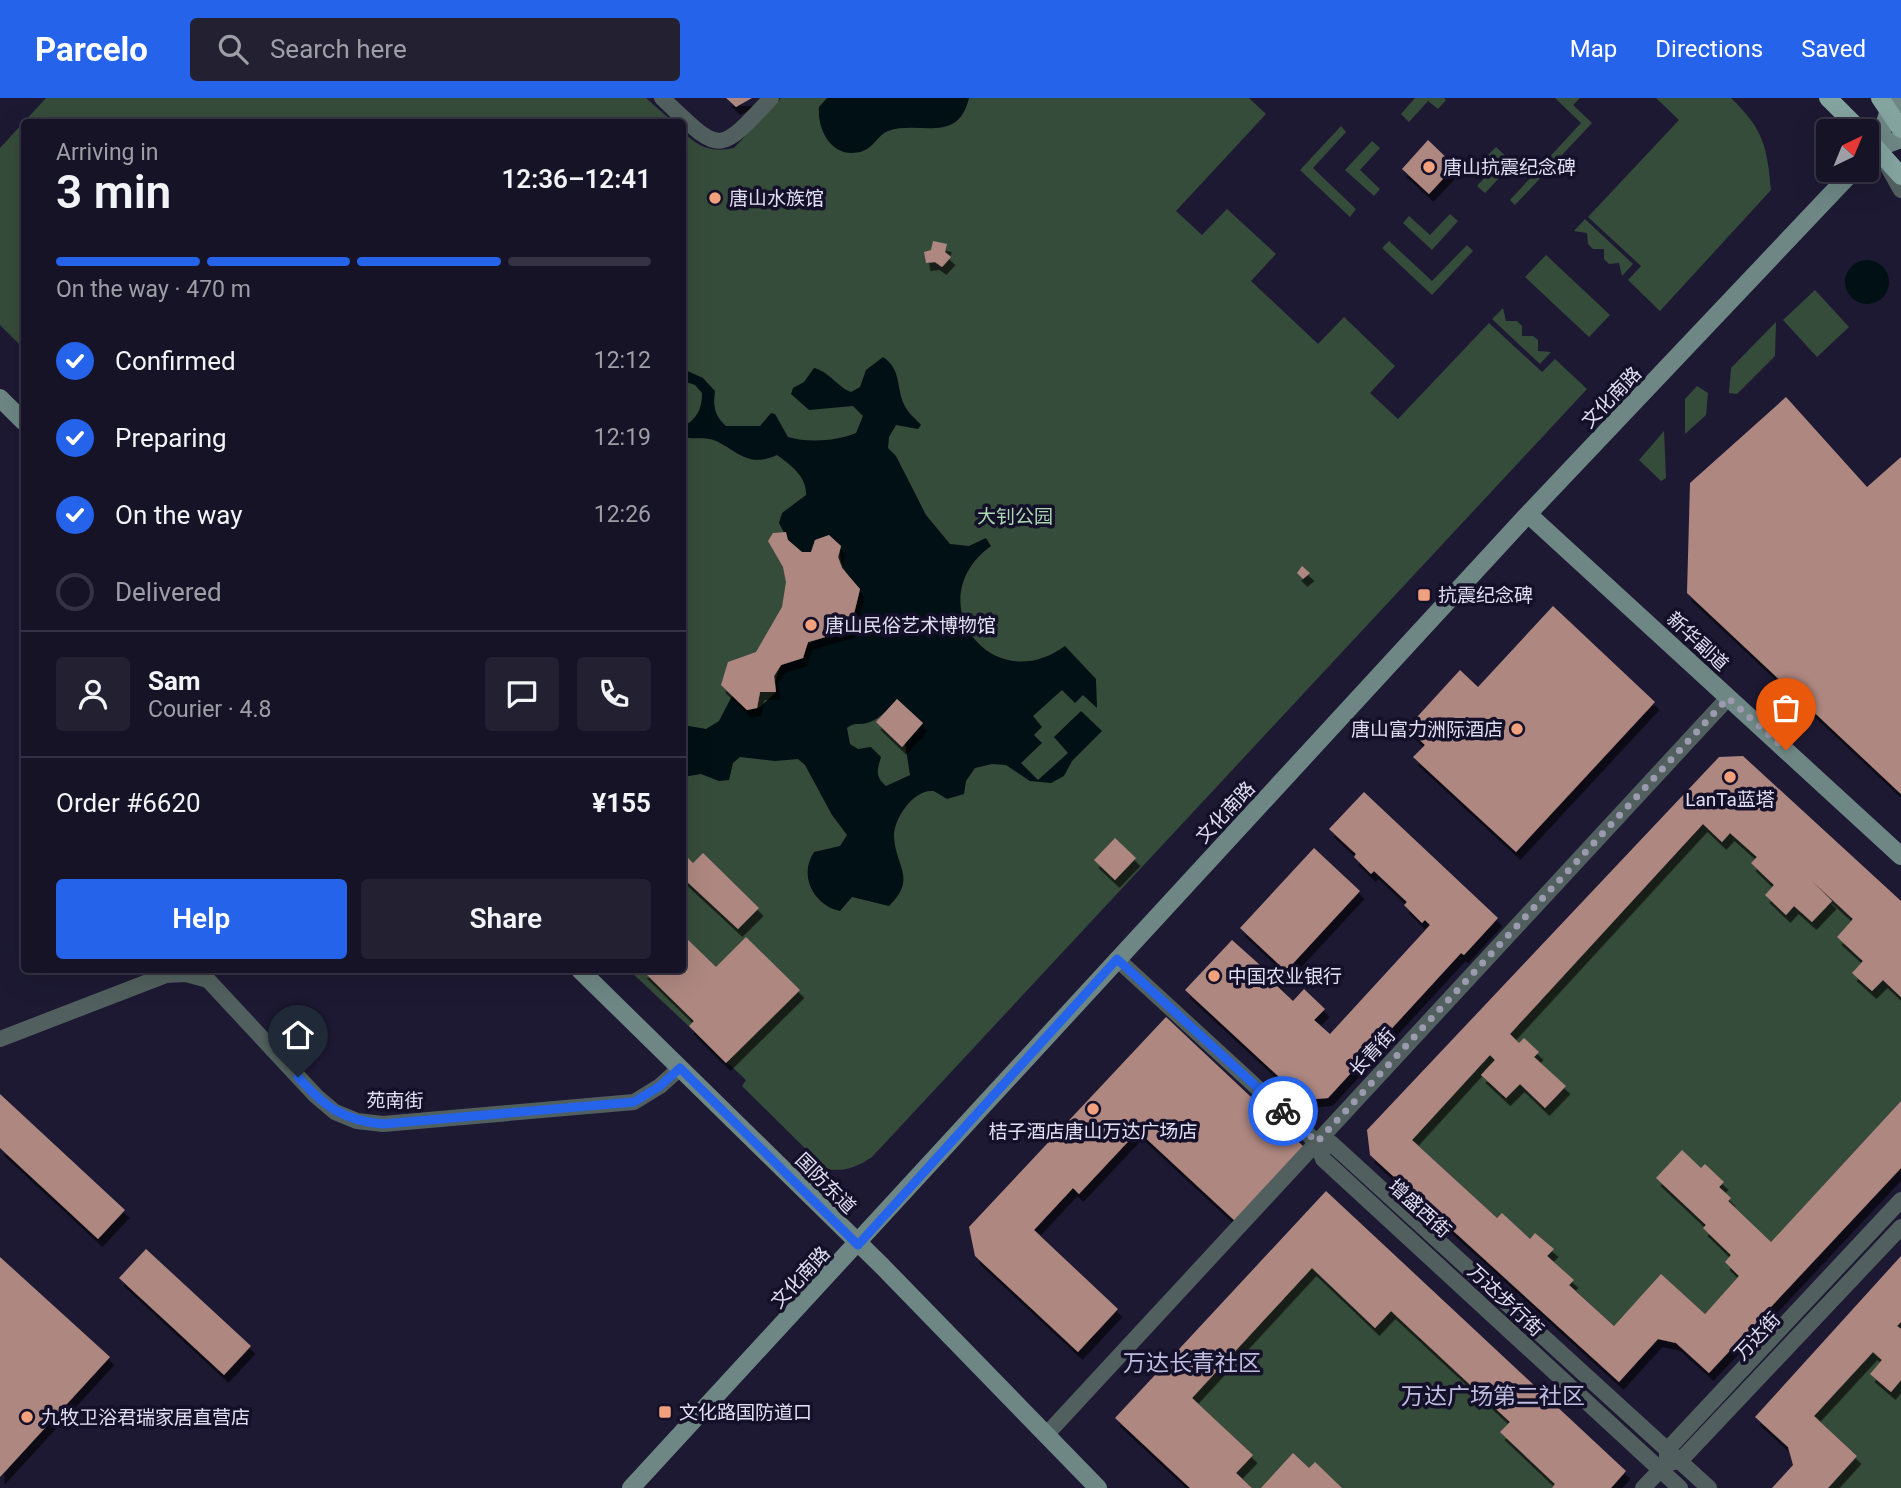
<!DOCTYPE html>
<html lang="en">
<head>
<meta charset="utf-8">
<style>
  :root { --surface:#161326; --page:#232032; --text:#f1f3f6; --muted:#9e9ea7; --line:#353243; --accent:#2563eb }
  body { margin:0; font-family:Roboto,"Noto Sans SC",sans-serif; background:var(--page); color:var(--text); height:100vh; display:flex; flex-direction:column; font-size:26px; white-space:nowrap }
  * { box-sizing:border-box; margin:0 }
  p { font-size:23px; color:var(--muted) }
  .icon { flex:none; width:38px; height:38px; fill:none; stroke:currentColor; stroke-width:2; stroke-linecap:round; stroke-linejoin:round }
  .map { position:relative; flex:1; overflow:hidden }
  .drawer { position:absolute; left:21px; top:21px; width:665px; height:854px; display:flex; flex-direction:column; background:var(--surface); border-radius:7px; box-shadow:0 7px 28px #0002,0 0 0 2px var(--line) }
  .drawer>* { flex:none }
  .needle { width:46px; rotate:43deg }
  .buttons { position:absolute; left:1816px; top:21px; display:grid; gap:14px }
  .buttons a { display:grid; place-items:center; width:63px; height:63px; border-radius:7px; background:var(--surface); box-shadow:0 7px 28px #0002,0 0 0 2px var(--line); font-size:35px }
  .pin { position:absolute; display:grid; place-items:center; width:60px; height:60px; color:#fff; margin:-72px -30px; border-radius:50% 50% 50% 0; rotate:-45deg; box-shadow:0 0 7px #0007 }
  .pin .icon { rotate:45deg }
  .courier { position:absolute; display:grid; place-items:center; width:70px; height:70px; margin:-35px; border:5px solid #2563eb; border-radius:50%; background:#fff; color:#222; box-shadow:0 2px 9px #0007 }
  .summary em { font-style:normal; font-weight:600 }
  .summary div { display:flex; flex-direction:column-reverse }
  .summary { display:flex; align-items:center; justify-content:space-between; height:119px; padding:0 35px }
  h1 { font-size:46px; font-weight:600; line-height:52px }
  .bar { display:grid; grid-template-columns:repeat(4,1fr); gap:10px 7px; align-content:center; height:84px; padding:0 35px }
  .bar i { height:9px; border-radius:5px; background:var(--line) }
  .bar .on { background:var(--accent) }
  .bar p { grid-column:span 4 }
  .line { display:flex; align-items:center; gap:18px; padding:0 35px; border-top:2px solid var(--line) }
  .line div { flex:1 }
  .round { display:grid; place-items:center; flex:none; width:74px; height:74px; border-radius:7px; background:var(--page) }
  ol { padding:0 35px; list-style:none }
  li { display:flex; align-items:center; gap:21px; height:77px }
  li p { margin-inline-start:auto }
  li .icon { padding:7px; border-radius:50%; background:var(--accent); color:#fff; stroke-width:4 }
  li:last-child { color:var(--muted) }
  li i { width:38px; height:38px; border:4px solid var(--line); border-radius:50% }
  .cta { display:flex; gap:14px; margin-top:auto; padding:14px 35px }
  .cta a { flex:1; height:80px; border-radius:7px; background:var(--accent); color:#fff; font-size:28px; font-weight:600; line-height:80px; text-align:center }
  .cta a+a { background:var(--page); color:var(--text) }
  header { display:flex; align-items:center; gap:42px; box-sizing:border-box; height:98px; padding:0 35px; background:var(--accent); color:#fff }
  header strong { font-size:33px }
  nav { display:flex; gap:38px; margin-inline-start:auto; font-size:24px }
  .search { width:490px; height:63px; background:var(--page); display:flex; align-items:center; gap:18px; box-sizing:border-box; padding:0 24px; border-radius:7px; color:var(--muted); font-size:26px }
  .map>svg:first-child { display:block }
  .green { fill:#364c3a }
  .water { fill:#001014; fill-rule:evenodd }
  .building { fill:#ae8780; filter:url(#shadow) }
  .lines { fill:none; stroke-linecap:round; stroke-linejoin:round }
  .street { stroke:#51605e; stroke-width:16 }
  .secondary { stroke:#6e8784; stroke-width:18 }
  .primary { stroke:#84a4a0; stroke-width:18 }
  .done { stroke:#9c9aaf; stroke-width:7; stroke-dasharray:0 12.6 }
  .route { stroke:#2563eb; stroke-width:9 }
  .poi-dot { fill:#f2a17e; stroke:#141029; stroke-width:2.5 }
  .labels { text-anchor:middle; stroke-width:7; stroke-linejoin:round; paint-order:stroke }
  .poi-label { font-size:19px; fill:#e1dff2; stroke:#141029; text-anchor:start }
  .street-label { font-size:19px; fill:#e1dff2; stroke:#141029 }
  .park-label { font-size:19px; fill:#a9d7b0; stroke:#141029 }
  .quarter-label { font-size:23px; fill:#bebcdf; stroke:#141029 }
</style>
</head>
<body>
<header>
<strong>Parcelo</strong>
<div class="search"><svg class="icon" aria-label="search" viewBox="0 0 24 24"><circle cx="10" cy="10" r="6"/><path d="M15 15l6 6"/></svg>Search here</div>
<nav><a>Map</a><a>Directions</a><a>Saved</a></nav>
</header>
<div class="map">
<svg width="1901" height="1390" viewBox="0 0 1901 1390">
  <defs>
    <filter id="shadow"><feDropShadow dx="4.5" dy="8" stdDeviation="0" flood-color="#0009"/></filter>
  </defs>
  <rect width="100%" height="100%" fill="#1d1933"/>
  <path class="green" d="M46,0h600l27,24h-649v227l-24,-24v-177z
    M781,0h468l17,16 -90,97 26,24 25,-26 49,45 -25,27 67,63 26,-27 51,49 -25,27 28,26 91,-96 53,49 13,-13 32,30 -715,768c-15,10 -27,15 -46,12l-84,-83 4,-6 -117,-110h53l1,-838c16,15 28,21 51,16z
    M1415,0h29l2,2 -8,9 -10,-8 -19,21 -8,-8z
    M1555,0h25l-7,7 19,18 -77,82 -5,-5 71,-77z
    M1656,0h75c33,32 36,49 40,92l-111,121 -32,-31 13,-14 -53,-49 91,-97z
    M1341,28l5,6 -33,36 43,41 -6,8 -50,-47z
    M1372,43l8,7 -20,22 20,19 -6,7 -29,-26z
    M1496,49l17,16 -28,30 -8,-7 20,-22 -9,-9z
    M1450,116l8,7 -26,29 -29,-27 6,-7 21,19z
    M1585,121l48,45 -11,12 -3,-13 -10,1 -5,-5v-10h-11l-5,-5 -1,-11 -13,-2z
    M1389,143l43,40 35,-36 6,6 -41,44 -50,-47z
    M1546,157l64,60 -21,22 -64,-60z
    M1815,192l34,37 -32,30 -34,-37z
    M1503,210l3,13h11l5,5v10h11l5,4v11l13,1 -11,12 -48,-45z
    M1776,224l-1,34 -38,38 -8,-1 2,-25z
    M1697,288l11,7 -2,22 -21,19v-35z
    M1664,333l2,47 -5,3 -22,-21z
    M1725,703l176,162v138l-196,213 -44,-39 -47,51 -202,-186z
    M1327,1154l239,221 -14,15h-300l-77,-72z
    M1901,1224v166h-73l29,-32 -43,-40z"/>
  <path class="water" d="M827,0h142c-11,47 -50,22 -81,33 -10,4 -14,16 -25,20 -30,10 -46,-20 -44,-44z
    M1845 184a22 22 0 1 1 44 0a22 22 0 1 1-44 0Z
    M883,259c20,13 12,33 23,51 3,6 10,11 15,17l-3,4 -22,-4 -7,12 -1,11 8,8 30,59 24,29 19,2 17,-8 5,8c-74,54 0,154 74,100l31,33 1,29 -14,-13 -8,8 -13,-13 -29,26 9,11 -8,8 8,8 -21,20 17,17 30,-27 -14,-16 27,-26 21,20 -30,30 -8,15 -13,7 -21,-2 -24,-16 -14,-1 -17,4 -9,13 -2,13 -17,5c-4,-2 -10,-7 -14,-8 -20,-2 -40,29 -39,46 2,31 23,41 -5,69l-37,-9 -12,14c-26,-6 -42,-35 -26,-59l26,-6 7,-11 -15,-20 -27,-50 -7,-6 -23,2 -35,-4 -7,6 -4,17 -10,1 -18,-7 -18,3v-52l23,4 13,-8 13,-25 15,14 13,-3 16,-15c-4,-42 41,-53 74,-62l10,-41c-12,-14 -23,-23 -19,-43l-12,-11 -14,5 -4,12h-9l-14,-12 -9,-17 3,-10 24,-18c1,-18 -15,-30 -29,-40 -29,13 -38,-3 -61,-14 -11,-5 -22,-1 -33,-4v-15l6,1c10,-8 13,-17 13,-30l-7,-8 -12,-4v-12l20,9 12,13c-2,15 -1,24 11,35h34l11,-13 4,1 13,23c20,6 49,4 68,-4l7,-17 -10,-10 -44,4 -18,-16 2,-6 11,-6 10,-14c16,4 22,18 37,24l9,-5 6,-17zM897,601l26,24 -18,20 5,32 -24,11c-11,-9 -9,-16 -5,-29l-10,-10 -13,2 -8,-5 -3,-16c8,-7 14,-2 23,-6 11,-4 19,-14 27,-23z"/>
  <path class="building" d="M726,0h26l-16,9z
    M1428,42l27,26 -26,28 -27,-25z
    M933,143l14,3 -2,8 6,5 -9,10 -7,-5 -9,1 -2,-11 7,-2z
    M1786,299l81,90 34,-30v337l-214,-201 3,-110z
    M786,434l2,8 14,12h9l4,-12 14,-5 12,11 -3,11 4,11 18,21 -10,41 -42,12 -5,16 -22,7 -7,11 2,16h-16l-3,16 -10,2 -26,-25 7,-23 28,-10 26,-45 4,-25 -3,-15 -15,-26 5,-8z
    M1302,468l8,7 -7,6 -6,-6z
    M1553,508l102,96 -139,150 -103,-95 12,-12 -18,-17 53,-58 18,17z
    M897,601l26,24 -21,24 -26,-25z
    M1743,658l158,145v96l-18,-17 -11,11 -20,-18 11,-12 -26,-24 16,-18 -41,-38 20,20 -20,21 -18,-16 -8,9 -21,-20 9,-10 -23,-22 6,-6 -27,-24 -8,9 -19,-18 -193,210 9,9 5,-5 15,14 -5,5 32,29 -21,22 -25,-24 -14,14 -25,-23 14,-15 -5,-5 -78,85 85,78 5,-5 28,26 5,-6 19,16 -7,7 27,24 -5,5 45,41 47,-52 44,40 34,-38 -14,-14 6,-7 -28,-27 3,-3 -50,-47 26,-28 19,18 4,-4 19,18 -5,5 12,11 -3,3 43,41 130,-141v67l-192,205 -33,-30 -18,-4 -39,43 -249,-227 -3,-25 352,-373z
    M1364,694l134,126 -34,37 -3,-2 -133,145 -24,2 -119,-110 47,-50 48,43 -3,3 16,15 11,-12 21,20 -11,11 16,14 100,-109 -5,-5 -3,3 -18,-18 3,-3 -33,-31 -3,3 -17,-17 2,-3 -27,-25z
    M1115,740l21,20 -21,22 -21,-20z
    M1314,750l46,43 -74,80 -46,-43z
    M682,754l11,11 10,-10 56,55 -21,21 -56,-52z
    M682,836l34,33 30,-30 54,53 -74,73 -37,-37 5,-5 -52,-51h40z
    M1166,919l138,130 -69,74 -97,-90 -59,63 -6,-6 -39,42 84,79 -40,43 -103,-96 -6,-29z
    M0,996l125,116 -27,29 -98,-91z
    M1326,1093l300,280 -15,17h-59l3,-4 -55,-52 10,-10 -119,-111 -16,17 -63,-60 -120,130 61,57 -17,18 16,15h-62l-75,-70z
    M146,1151l105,97 -27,29 -105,-97z
    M1901,1158v66l-4,4 4,3v51l-10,12 -21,-18 12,-14 -9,-8 -59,64 43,40 -29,32h-56l21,-23 -5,-18 -33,-30z
    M0,1159l110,100 -110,120z
    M1293,1355l16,15 6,-6 27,26h-81z"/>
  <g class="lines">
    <path class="street" d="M662,0c58,54 54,60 109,0
      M1887,67l14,25
      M1117,861l207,190
      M0,941l166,-64 20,-1 22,6 108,116 19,16 22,9 26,3 251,-22 26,-16 20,-18
      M1901,1102l-234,250v13l13,-2 221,-234
      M1046,1337l682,-737
      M1643,1390l24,-25
      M1680,1390l-357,-329 -6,-17 14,1 378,345"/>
    <path class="secondary" d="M1877,50l12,-38 12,-10
      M1867,59l10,-9 24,-9
      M0,300l24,24
      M1528,416l373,342
      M580,872l302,296 216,222
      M631,1390l897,-974 326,-344"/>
    <path class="primary" d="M1828,0l33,33
      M1880,0l21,31
      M1867,40l34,38"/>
  </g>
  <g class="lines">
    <path class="done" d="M1283,1013l34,31 411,-444 58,52"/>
    <path class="route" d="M298,979c27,30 44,43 85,47l251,-22 26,-16 20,-18 178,177 259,-286 166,152"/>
  </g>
  <g class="poi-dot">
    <circle cx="1429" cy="69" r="7"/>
    <circle cx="715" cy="100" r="7"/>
    <rect x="1417" y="490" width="14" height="14" rx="3.5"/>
    <circle cx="811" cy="527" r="7"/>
    <circle cx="1517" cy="631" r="7"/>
    <circle cx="1730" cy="679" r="7"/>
    <circle cx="1214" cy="878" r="7"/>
    <circle cx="1093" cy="1011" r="7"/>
    <rect x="658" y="1307" width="14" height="14" rx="3.5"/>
    <circle cx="27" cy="1319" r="7"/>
  </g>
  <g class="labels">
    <g class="poi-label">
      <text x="1443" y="76">唐山抗震纪念碑</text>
      <text x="729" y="107">唐山水族馆</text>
      <text x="1438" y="504">抗震纪念碑</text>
      <text x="825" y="534">唐山民俗艺术博物馆</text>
      <text x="1503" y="638" text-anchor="end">唐山富力洲际酒店</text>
      <text x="1730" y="708" text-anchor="middle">LanTa蓝塔</text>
      <text x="1228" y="885">中国农业银行</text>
      <text x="1093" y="1040" text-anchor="middle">桔子酒店唐山万达广场店</text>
      <text x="679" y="1321">文化路国防道口</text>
      <text x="41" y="1326">九牧卫浴君瑞家居直营店</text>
    </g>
    <g class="street-label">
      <text transform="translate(1611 299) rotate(-46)" y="7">文化南路</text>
      <text transform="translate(1698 543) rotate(43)" y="7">新华副道</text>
      <text transform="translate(1225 714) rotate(-47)" y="7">文化南路</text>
      <text transform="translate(1372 954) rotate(-47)" y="7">长青街</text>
      <text x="395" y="1009">苑南街</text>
      <text transform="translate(826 1085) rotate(45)" y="7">国防东道</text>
      <text transform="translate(1420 1110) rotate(42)" y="7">增盛西街</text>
      <text transform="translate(800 1179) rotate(-47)" y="7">文化南路</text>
      <text transform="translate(1506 1202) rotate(43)" y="7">万达步行街</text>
      <text transform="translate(1757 1238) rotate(-47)" y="7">万达街</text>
    </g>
    <g class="park-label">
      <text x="1015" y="425">大钊公园</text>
    </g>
    <g class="quarter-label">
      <text x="1192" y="1273">万达长青社区</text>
      <text x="1493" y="1306">万达广场第二社区</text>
    </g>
  </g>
</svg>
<div class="buttons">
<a><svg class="needle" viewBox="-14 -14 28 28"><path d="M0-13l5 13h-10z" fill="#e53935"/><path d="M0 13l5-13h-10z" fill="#9e9ea7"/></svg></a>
</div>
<div class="pin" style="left:1786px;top:652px;background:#ea580c"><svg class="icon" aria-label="bag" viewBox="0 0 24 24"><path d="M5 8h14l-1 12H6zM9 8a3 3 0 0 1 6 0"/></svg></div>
<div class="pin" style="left:298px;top:979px;background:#1f2937"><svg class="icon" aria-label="home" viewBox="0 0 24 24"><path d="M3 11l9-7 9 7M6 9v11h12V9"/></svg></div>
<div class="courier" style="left:1283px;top:1013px"><svg class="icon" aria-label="bike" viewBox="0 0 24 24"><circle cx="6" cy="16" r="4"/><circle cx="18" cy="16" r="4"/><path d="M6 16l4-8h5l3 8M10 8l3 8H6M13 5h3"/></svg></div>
<section class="drawer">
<div class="summary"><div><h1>3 min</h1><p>Arriving in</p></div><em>12:36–12:41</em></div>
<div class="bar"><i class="on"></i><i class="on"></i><i class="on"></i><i></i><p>On the way · 470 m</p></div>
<ol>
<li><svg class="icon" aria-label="check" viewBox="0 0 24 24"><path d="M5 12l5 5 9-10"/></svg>Confirmed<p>12:12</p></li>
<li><svg class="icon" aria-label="check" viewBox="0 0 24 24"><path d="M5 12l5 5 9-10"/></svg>Preparing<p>12:19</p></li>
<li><svg class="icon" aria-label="check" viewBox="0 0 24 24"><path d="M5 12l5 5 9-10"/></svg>On the way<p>12:26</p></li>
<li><i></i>Delivered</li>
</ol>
<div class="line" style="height:126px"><a class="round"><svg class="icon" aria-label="person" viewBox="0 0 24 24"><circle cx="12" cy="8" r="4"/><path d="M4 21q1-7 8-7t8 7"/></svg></a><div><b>Sam</b><p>Courier · 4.8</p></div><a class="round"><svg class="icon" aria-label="chat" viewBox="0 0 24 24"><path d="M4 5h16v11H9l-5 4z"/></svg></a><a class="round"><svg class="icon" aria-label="phone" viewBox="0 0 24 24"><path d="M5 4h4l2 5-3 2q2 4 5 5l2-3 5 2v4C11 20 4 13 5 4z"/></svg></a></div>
<div class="line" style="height:91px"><div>Order #6620</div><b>¥155</b></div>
<div class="cta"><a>Help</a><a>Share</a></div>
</section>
</div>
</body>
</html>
